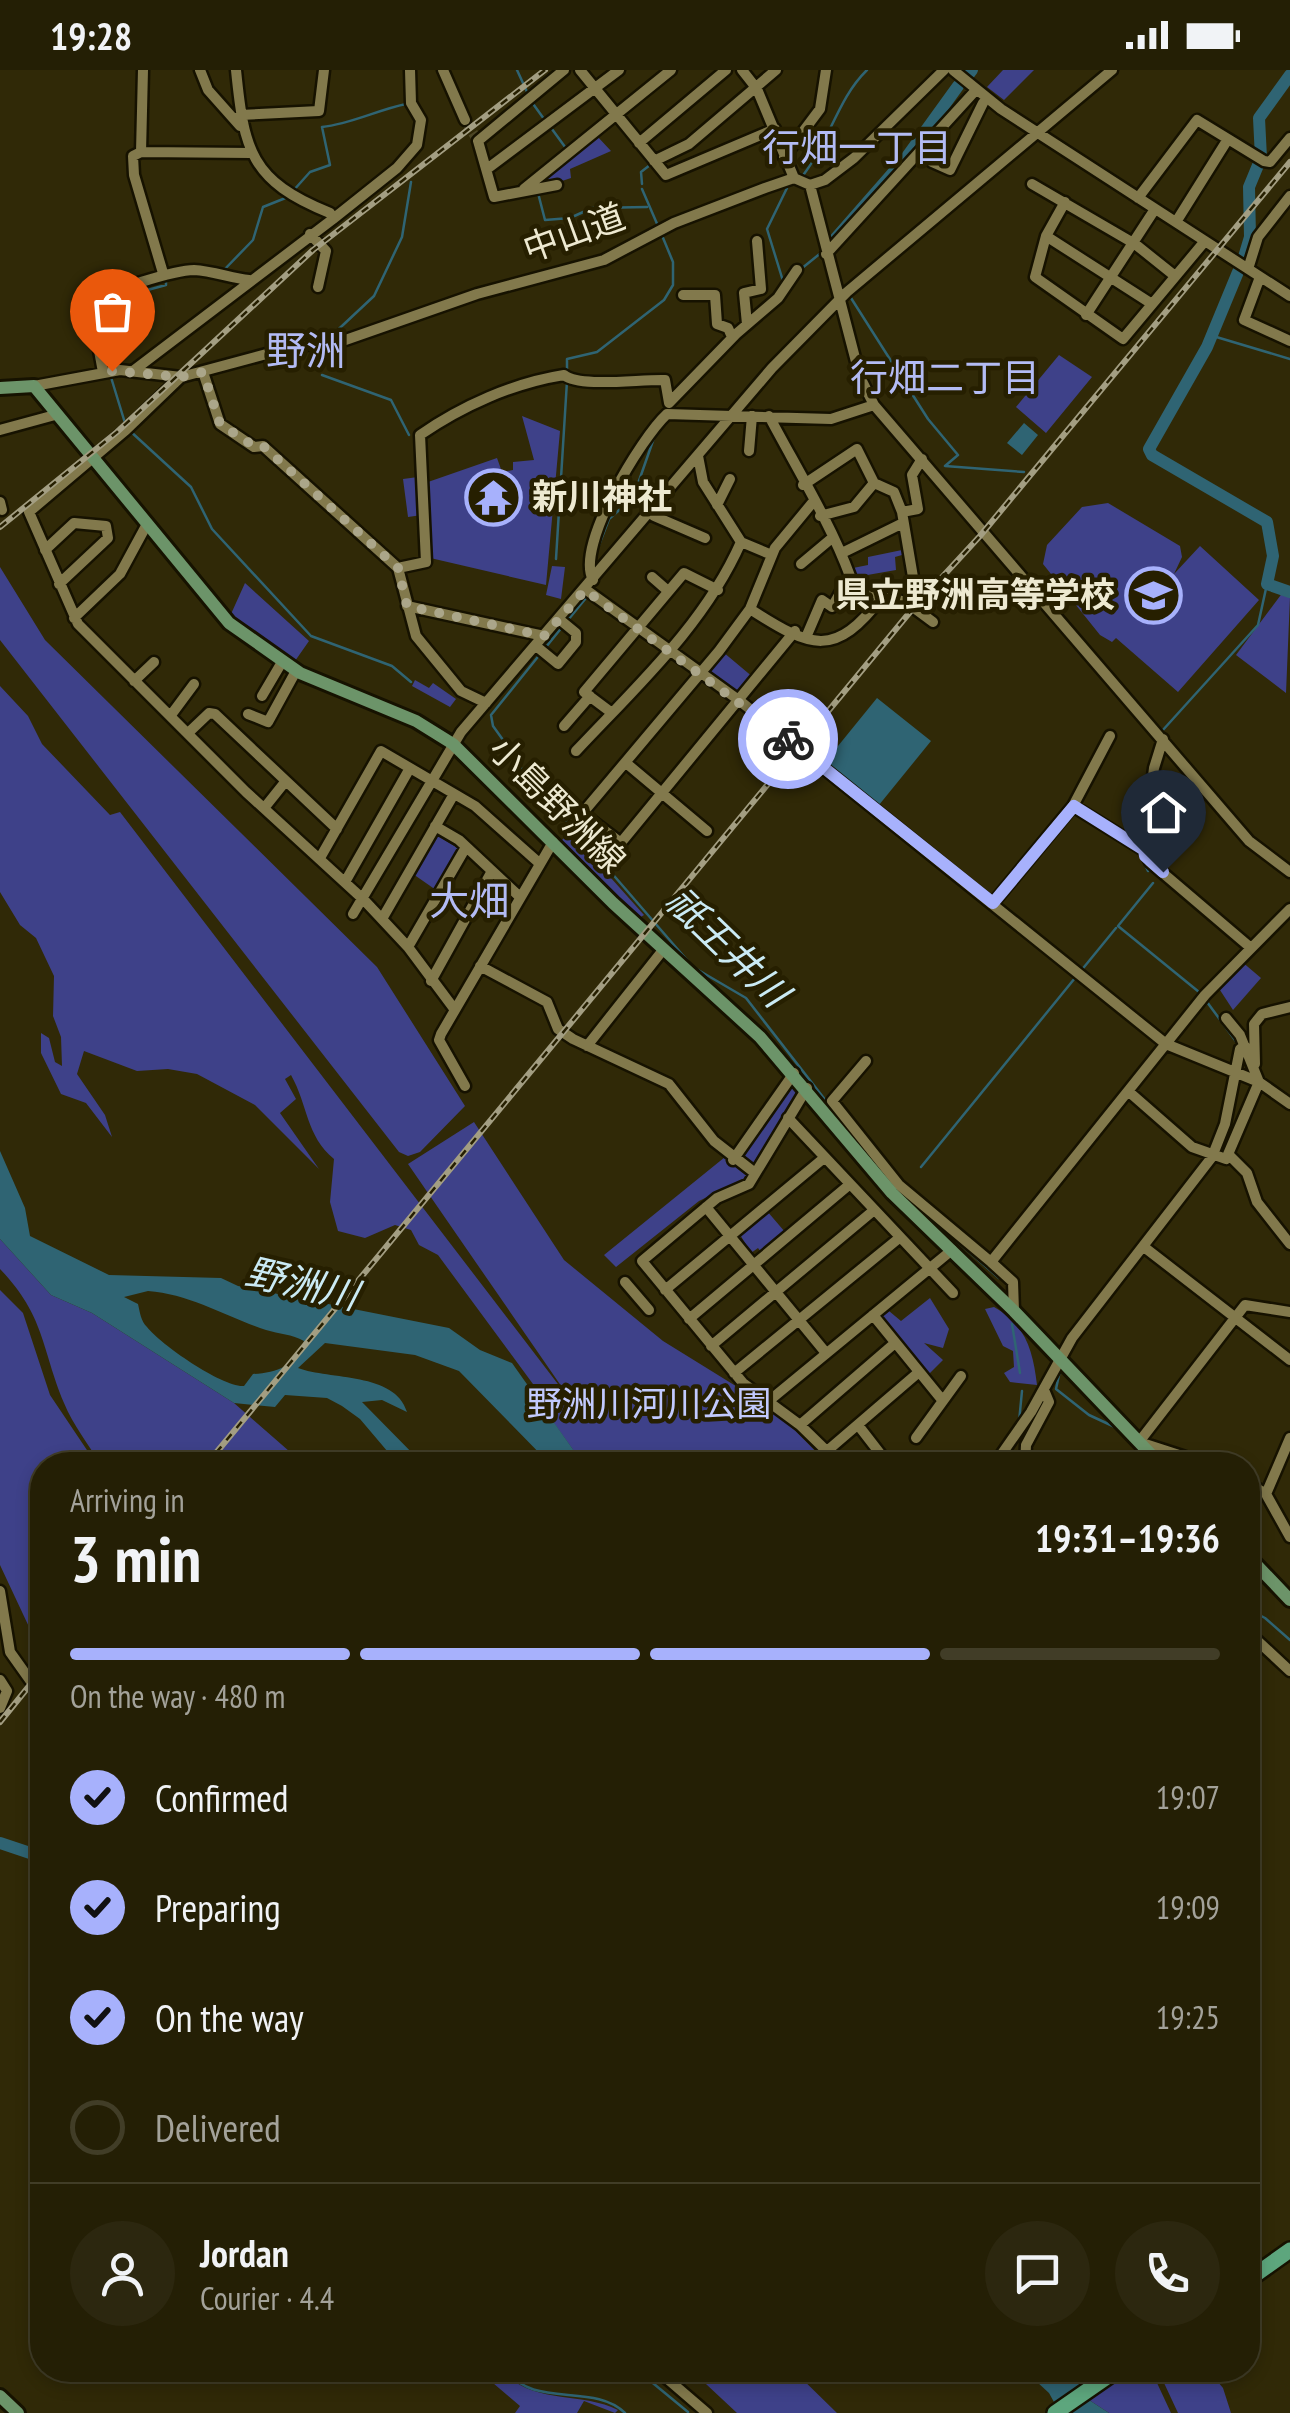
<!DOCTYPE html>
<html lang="en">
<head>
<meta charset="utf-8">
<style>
  :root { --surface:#241f05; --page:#2c270f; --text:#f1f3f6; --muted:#a3a29a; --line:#413d27; --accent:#a7b1fc }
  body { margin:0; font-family:"PT Sans Narrow","Noto Sans JP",sans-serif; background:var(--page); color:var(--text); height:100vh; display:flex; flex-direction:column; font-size:38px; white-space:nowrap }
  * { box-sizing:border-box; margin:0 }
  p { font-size:32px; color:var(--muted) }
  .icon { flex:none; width:55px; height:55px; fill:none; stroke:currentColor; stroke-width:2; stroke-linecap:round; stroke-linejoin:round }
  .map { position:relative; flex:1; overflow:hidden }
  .side { position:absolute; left:30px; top:1382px; width:1230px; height:930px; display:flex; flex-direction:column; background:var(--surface); border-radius:40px; box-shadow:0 5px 15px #0003,0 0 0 2px var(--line) }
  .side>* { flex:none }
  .pin { position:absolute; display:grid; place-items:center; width:85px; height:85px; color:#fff; margin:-102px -42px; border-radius:50% 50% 50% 0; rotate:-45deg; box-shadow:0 0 10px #0007 }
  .pin .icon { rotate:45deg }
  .courier { position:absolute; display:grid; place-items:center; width:100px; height:100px; margin:-50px; border:8px solid #a7b1fc; border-radius:50%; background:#fff; color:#222; box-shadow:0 2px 12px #0007 }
  .headline em { font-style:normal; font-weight:700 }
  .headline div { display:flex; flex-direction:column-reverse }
  .headline { display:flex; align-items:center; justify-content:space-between; height:170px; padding:0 40px }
  h1 { font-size:65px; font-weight:700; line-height:75px }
  .bar { display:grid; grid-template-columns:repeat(4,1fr); gap:15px 10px; align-content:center; height:120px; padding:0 40px }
  .bar i { height:12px; border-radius:8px; background:var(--line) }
  .bar .on { background:var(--accent) }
  .bar p { grid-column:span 4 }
  .line { display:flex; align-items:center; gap:25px; padding:0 40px; border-top:2px solid var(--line) }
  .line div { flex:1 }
  .round { display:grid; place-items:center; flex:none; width:105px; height:105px; border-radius:52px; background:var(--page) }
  ol { padding:0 40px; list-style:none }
  li { display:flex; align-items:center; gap:30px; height:110px }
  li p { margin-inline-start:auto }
  li .icon { padding:10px; border-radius:50%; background:var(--accent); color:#111; stroke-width:4 }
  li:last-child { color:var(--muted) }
  li i { width:55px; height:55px; border:5px solid var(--line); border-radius:50% }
  .status { display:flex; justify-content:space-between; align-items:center; height:70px; padding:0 50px; background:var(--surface); direction:ltr }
  .status svg { height:28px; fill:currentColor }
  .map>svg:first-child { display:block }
  .green { fill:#3e4189 }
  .water { fill:#2f6473; fill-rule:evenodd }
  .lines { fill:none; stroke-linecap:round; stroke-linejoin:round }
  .stream { stroke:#2f6473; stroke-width:2.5 }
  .river { stroke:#2f6473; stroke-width:12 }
  .minor-tunnel { stroke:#4c4625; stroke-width:10; stroke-dasharray:10 5; stroke-linecap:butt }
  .minor-casing { stroke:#161200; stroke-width:15 }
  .major-casing { stroke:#161200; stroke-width:18 }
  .highway-casing { stroke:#161200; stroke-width:20 }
  .minor { stroke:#82794c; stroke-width:10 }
  .major { stroke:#6c9469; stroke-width:12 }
  .highway { stroke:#5da67d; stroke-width:15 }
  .rail-casing { stroke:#a39e82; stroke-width:6 }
  .rail { stroke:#261f00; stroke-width:2.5; stroke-dasharray:8; stroke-linecap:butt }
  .done { stroke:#aba68a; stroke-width:10; stroke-dasharray:0 18 }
  .route { stroke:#a7b1fc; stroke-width:12 }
  .labels { text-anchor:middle; stroke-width:9; stroke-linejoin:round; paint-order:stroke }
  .street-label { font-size:35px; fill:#ede9d1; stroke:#261f00 }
  .poi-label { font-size:35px; font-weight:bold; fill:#ede9d1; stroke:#261f00; text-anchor:start }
  .park-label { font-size:35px; fill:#c2cafe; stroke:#261f00 }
  .neighbourhood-label { font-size:38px; fill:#b3bbf4; stroke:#261f00 }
  .water-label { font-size:38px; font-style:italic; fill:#caeaf4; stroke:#261f00 }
  .quarter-label { font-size:40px; fill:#b3bbf4; stroke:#261f00 }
</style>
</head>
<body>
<div class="status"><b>19:28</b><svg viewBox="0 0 49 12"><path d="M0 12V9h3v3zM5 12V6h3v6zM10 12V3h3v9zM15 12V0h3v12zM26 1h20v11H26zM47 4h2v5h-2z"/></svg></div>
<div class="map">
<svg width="1290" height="2343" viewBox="0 0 1290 2343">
  <rect width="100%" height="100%" fill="#302907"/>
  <path class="green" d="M1003,0h31l-30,30 -17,-13z
    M597,66l14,15 -41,18 1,9 -33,11 -2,-4z
    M1059,285l33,22 -46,56 -30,-26z
    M522,346l38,15 -14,154 -120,-28 -4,-42 -14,2 -5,-38 15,-2 5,35 5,-30 69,-24 5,14 11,-2v-8l21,-2z
    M1108,433l72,43 2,11 -8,17 26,-28 59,54 -81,92 -62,-54 -4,4 -12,-7 -57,-71 4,-19 35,-38z
    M902,480v5l-7,2 1,13 -40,7 -3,-9 15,-3v-8z
    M552,496l13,1 -4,32 -15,-4z
    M0,497l45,73 332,327 88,139 -45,46 -12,4 -9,-4 -399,-512z
    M245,513l64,58 -14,20 -64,-47z
    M1283,522l7,5 -4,96 -50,-38z
    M723,582l31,26 -14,16 -32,-21z
    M415,610l14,8 4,-5 23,16 -6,8 -38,-21z
    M0,616l28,30 14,28 68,71 10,-3 457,597 -169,-245 66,-42 90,138 99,81 113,70 53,54h-245l-41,-57 1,-9 -106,-144 -19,-10 -8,-15 -16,-5 -30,13 -27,-7 -8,-29 4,-43c-28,-23 -26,-54 -43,-84l-6,4 11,20 -16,14 39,56 -64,-64 -58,-31 -29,-5 -31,2 -53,-20 -7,23 28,41 7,22 -26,-34 -25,-9 -20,-41v-20l8,5 6,24 7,4 -1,-29 -8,-21 1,-40 -18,-38 -16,-13 -20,-33z
    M570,762l74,83 -8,5 -76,-78z
    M436,765l25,15 -25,40 -23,-16z
    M1241,891l20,17 -28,32 -15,-23z
    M782,1012l16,8 -54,89 -45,22 -83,66 -12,-12 121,-98 9,7z
    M767,1141l18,21 -24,20 -3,-4 -7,5 -12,-20z
    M0,1169l51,56 41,18 142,90 71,62h-204c-12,-20 -28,-40 -37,-62 -23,-56 -19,-87 -64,-134z
    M0,1220l23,23 27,82 47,70h-55v173l-5,6 -37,-79z
    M930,1228l19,31 -6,19 -19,-5 19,17 -17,17 -49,-56 12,-10 12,10z
    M994,1237c32,18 39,44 43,78l-27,-3 -6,-9 10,-6 -1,-16 -10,-5 -18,-37z
    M691,2300h102l44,43h-100z
    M1071,2300h80l20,43h-62l-20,-13z
    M1158,2300h50l15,18 8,25h-53z
    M507,2305c29,29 76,17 111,35l-3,3 -31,-12 -7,12h-62l5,-7 -27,-23z"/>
  <path class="water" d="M1024,353l14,12 -16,20 -15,-12z
    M877,628l54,43 -52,64 -54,-43z
    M0,1081l25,57 5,28 79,39 112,3 17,8 211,42 31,22 32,13 72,102h-33l-92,-94 -44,-16 -90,-12 -27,25c32,12 97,4 109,44l-25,-12 -20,2 62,63h-25l-39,-46 -18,-13 -15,-8 -42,-3 -10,12 -41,-4 -142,-90 -41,-18 -51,-56zM148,1221c42,3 79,26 118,39 13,4 26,4 38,11 -7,25 -28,32 -51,33l-9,12c-20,2 -83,-41 -97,-59 -6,-6 -7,-14 -9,-23l-14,-7z
    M1024,2300h47l18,30 20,13h-49l-11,-20z"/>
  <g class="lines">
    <path class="stream" d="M517,0l11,24
      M531,31l13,18
      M616,53l17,21
      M549,55l19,26
      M637,78l13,17 -9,7 1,12
      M804,104c26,-34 34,-76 63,-104
      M642,119l16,37
      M293,121l17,-19 20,-7 -8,-38c29,-3 55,-17 84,-23
      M538,123l7,27 25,-2 22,-10 55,-1
      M833,184l5,17
      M801,199l21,-17
      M223,201l30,-31 10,-33 25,-10
      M783,211l-16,-52 20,-41
      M851,228l77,121 30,36 -13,11 79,6
      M101,262l6,-31 59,-16v-8
      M1213,266l77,23
      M327,270l47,-44 28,-59 9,-55
      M104,279l4,17
      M567,303v-14l30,-7 67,-52 9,-15v-23l-12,-29
      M110,304l15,49
      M322,305l69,25 18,35
      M129,360l62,57 21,42 99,107 81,30 19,16
      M597,480l12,-31 24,-21 22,-63
      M556,489l11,-178
      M568,550l18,-22
      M546,577l17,-21
      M541,583l-50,62 2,11 26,36 9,26 36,30 129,149 53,31 115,148
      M1162,661l96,-106 9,-41
      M1140,784l8,17
      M596,787l9,11
      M1153,813l-35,43 81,66
      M1080,902l36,-44
      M1207,932l31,42
      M921,1097l154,-189
      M910,1130l89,78
      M1012,1254l8,49
      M1060,1300l-4,19 33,26 28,13
      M1019,1352l3,-31
      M1031,1384l15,11
      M1248,1539l17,9 25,22
      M507,2300c25,39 87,12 118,43
      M637,2300l51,42"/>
    <path class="river" d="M969,4l3,-4
      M829,176l77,-88 52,-72
      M1244,187l6,-20 -1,-50 12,-29 -2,-40 31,-43
      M1238,202l-31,75 -58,102 3,6 115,67 6,34 -6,28 23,8
      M0,1773l42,14"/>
    <path class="minor-tunnel" d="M465,50l13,21"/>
    <defs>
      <path id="minor" d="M143,0l-2,82 -8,4 1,19 29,98
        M200,0l8,20 32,36
        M443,0l22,50
        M580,0l86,105 109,-46
        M742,0l15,19 37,89
        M953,0l48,39 289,187
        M240,45l79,-4 5,-41
        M639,73l87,-73
        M141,82l110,1
        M923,82l9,10 18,8 33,-67
        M784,87l36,-48 6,-39
        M654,91l35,-17 87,-74
        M487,99l132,-99
        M1032,114l103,60 40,32
        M557,115l-63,12 -16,-56 86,-71
        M810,115l50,192 14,28 375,436 41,31
        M524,119l147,-119
        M1138,128l59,-78 67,41 6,1 20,-24
        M1065,132l-19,34 -11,41 88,62 82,-98
        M333,149l64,-51 20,-23 4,-25 -10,-17 -1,-33
        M1176,152l52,-83
        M310,164l16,17 -8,36
        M1046,166l106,68
        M826,184l150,-164
        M1248,199l10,-32 32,-41
        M1260,207l-16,43 46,21
        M683,225h32l2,29 11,4 4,9
        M1086,245l69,-106
        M747,254l-3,-31 17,-4 -4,-48
        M133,301l200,-152 -3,-6c-80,-32 -86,-63 -94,-143
        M103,302l-13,-70c18,-11 85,-32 104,-32 19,1 37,8 55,10
        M203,302l17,52 34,23 9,-1 135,122 18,68 45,55 25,12
        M181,307l-55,53 -97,82 49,112 168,168 118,108 44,47 47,63
        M34,316l86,-16 61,7 119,-32 34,-1 143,-50 127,-34 70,-37 91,-35 29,-10 16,7 15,-5 29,-22 90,-88
        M669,333l67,-69 42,-36 19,-28
        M769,346c27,51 62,108 81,160l-18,31 -10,-7 -15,35
        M0,360l55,-15
        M749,381l3,-35
        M698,386l5,26 38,60 31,13
        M803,415l54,-36 17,34 20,9 8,20 13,77 -9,13 27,20
        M0,432l2,8
        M717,435l13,-26
        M902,442l16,-3 -6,-34 10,-16
        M654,446l51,22
        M820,446l34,-9 20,-24
        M45,480l29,-27 32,3 2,12 -49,46
        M844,482l57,-28
        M801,494l31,-26
        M398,498l28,-6 -6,-127c42,-29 93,-52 144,-60 16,13 76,4 101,5l4,23
        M652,507l16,14
        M593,510c-18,-34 48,-142 74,-166l164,5 43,-14
        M849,512l33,15
        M585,519l155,112 426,343 93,38 -33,77 -34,-12 -64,-56
        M407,536l137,30
        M750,539c62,40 85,49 132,-12l24,5
        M74,548l46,-44 26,-48
        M536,576l22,18 18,-22v-9l-17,-14
        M134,611l20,-19
        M262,626l20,-34
        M612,643l-28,-21 100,-119 34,17
        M248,644l20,8 28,-51
        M171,645l23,-31
        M564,656l26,-30
        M189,662l20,-19 6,1 122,115
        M576,681c61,-65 129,-127 165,-209
        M626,693l81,68
        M1073,736l37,-70
        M265,737l20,-25
        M583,744l38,29
        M575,752l144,-171 31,-42 25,-61 38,-46
        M435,756l24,14 61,57
        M1144,780l10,-82 9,-29
        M610,786l185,-225
        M320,788l61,-107 94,55 63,56
        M345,812l65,-114
        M993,833l80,-97 71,44 6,12 101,86
        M353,844l108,-182 311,-364 75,-76 265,-222
        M382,849l72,-125
        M408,877l58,-100
        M480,896l67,36 11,27 15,10 96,45 45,57 41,32
        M431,911l61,-110
        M1226,948l14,17 19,47 31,22
        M587,976l76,-96
        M866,991l-34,40 67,84 92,77
        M1255,994l-1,-40 8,-10 28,-7
        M465,1016l-26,-46 2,-6 112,-192
        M807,1018l-58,96 -32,14 -75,63 101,122 57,42 41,40
        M788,1048l165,175
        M1230,1086l17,17 10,29 33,42
        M733,1090l61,-87
        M706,1137l120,146
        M1144,1177l146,113
        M625,1212l24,28
        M665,1220l159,-132
        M1014,1241l-1,-29 -22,-20 214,-267 85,-86
        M873,1245l70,86
        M689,1249l160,-134
        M711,1276l162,-135
        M734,1303l164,-134
        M770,1330l182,-150
        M800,1355l95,-82
        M858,1355l31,40
        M916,1368l45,-62
        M827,1381l92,-79
        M994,1395l37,-53 41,-74 140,-181 13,-33 15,-75 5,-3
        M1025,1395l1,-20 23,-43 -5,-12
        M1210,1395l-71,-23 106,-137 45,7
        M1248,1413l18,11 24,-56
        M1266,1424l24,43
        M0,1521l10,61 32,45
        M1248,1562l42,39
        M0,1610l7,11 -7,17
        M657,2300l50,43"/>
      <path id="major" d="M0,318l34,-2 195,237 71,50 116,48 37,23 160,159 147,134 132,156 122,118 147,154
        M1248,1486l42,44
        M0,2326l18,17"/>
      <path id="highway" d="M1248,2210l42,-30
        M1055,2343l62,-43"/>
    </defs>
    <use href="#minor" class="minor-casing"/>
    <use href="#major" class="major-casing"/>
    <use href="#highway" class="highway-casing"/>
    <use href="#minor" class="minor"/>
    <use href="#major" class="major"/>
    <use href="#highway" class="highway"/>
    <defs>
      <path id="rail" d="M0,457l117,-95 196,-182 232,-180
        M206,1395l704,-853 70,-76 310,-374
        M0,1652l42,-52"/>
    </defs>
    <use href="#rail" class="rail-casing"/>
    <use href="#rail" class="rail"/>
  </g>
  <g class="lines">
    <path class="done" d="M112,301l69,6 22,-5 17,52 34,22h9l135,122 9,38 137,30 41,-46 203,149"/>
    <path class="route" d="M788,669l205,164 81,-97 70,44 1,6 18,16"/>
  </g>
  <defs>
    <symbol id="temple-ring" viewBox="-11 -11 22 22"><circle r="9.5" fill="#261f00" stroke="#a7b1fc" stroke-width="1.5"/><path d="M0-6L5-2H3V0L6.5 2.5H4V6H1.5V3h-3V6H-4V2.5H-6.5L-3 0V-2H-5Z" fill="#a7b1fc"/></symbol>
    <symbol id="school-ring" viewBox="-11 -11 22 22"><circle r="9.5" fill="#261f00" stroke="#a7b1fc" stroke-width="1.5"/><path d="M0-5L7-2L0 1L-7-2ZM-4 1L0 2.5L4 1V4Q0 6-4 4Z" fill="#a7b1fc"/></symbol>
  </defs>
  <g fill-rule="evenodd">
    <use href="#temple-ring" x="462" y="396" width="63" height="63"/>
    <use href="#school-ring" x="1122" y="494" width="63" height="63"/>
  </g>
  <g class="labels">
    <g class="street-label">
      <text transform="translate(574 163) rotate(-20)" y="12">中山道</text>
      <text transform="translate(557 735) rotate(45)" y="12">小島野洲線</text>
    </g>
    <g class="poi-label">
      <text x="532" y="439">新川神社</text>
      <text x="1115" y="537" text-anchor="end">県立野洲高等学校</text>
    </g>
    <g class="park-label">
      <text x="649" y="1346">野洲川河川公園</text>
    </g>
    <g class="neighbourhood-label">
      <text x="857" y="91">行畑一丁目</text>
      <text x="945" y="321">行畑二丁目</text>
    </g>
    <g class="water-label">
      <text transform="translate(727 877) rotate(44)" y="13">祇王井川</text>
      <text transform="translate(302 1214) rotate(13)" y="13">野洲川</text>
    </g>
    <g class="quarter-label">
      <text x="306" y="295">野洲</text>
      <text x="469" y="845">大畑</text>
    </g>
  </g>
</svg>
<div class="pin" style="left:112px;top:301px;background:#ea580c"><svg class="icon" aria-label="bag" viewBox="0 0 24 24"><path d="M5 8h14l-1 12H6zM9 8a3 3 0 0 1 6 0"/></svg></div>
<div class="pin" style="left:1163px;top:802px;background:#1f2937"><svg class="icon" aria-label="home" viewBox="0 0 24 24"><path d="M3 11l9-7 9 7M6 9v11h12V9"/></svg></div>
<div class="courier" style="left:788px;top:669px"><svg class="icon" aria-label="bike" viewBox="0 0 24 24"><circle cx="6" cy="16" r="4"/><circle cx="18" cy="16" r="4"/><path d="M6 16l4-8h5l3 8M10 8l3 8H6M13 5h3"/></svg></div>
<section class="side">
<div class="headline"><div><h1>3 min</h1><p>Arriving in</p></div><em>19:31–19:36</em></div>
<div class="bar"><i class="on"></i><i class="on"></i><i class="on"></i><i></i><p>On the way · 480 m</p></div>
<ol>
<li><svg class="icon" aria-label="check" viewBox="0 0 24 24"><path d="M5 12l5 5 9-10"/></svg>Confirmed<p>19:07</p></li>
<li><svg class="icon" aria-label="check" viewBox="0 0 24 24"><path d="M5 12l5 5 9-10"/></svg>Preparing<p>19:09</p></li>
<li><svg class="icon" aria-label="check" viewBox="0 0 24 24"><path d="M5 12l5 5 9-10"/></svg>On the way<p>19:25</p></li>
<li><i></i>Delivered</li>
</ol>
<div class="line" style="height:180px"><a class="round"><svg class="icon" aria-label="person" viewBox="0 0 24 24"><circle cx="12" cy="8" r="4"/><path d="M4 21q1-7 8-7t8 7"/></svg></a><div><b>Jordan</b><p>Courier · 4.4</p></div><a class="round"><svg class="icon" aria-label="chat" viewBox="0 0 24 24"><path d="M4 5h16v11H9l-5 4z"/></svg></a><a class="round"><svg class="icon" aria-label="phone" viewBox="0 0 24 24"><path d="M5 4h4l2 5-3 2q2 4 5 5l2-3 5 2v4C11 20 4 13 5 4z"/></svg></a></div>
</section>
</div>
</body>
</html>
